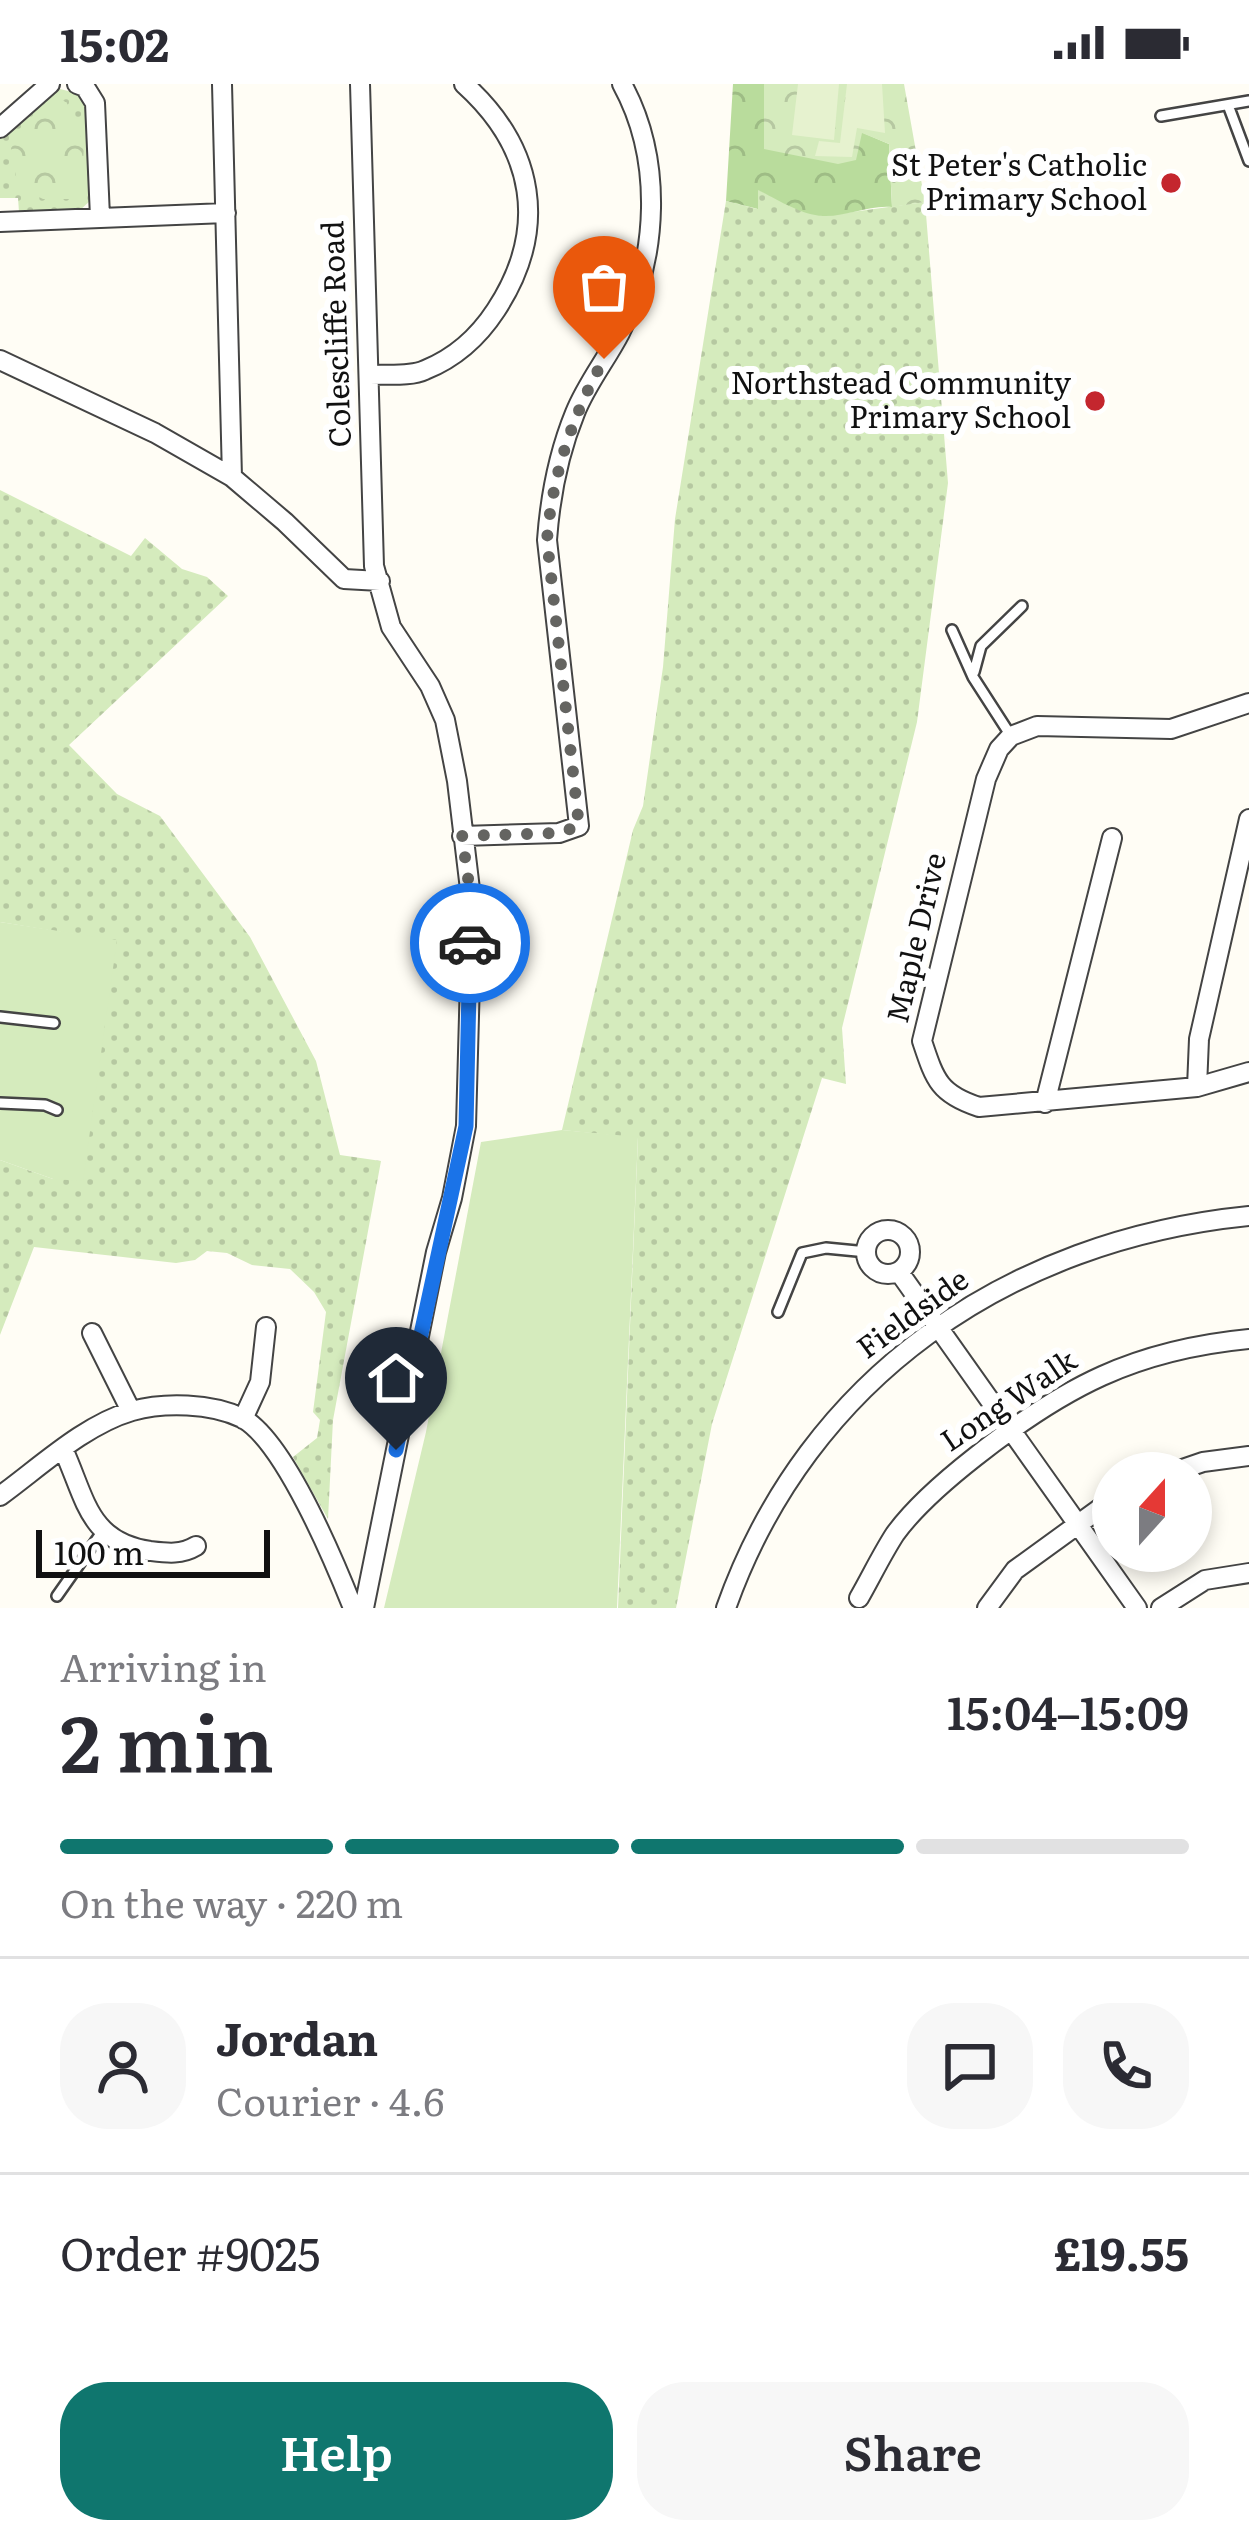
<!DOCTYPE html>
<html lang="en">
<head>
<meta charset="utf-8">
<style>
  :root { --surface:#fff; --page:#f7f7f7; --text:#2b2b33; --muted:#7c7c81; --line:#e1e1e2; --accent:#0f766e }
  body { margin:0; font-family:Literata,serif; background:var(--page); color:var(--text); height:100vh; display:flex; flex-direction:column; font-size:45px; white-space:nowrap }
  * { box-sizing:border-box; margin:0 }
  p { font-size:39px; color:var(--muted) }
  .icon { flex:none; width:66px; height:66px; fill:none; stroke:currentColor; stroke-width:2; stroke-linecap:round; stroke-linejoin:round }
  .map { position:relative; height:1524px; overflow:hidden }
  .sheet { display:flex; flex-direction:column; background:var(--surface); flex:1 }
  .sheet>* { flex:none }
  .needle { width:78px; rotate:21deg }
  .fabs { position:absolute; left:1092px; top:1368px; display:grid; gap:24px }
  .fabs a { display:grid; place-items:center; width:120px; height:120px; border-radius:50%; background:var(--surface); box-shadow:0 6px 18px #0003; font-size:60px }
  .scale { position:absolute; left:36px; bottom:30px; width:234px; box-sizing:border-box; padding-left:12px; border:6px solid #111; border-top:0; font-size:33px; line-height:42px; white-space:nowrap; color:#111; -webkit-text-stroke:9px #fff; paint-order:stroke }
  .pin { position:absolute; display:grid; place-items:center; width:102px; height:102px; color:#fff; margin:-123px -51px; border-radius:50% 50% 50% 0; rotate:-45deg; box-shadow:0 0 12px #0007 }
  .pin .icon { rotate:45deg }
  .courier { position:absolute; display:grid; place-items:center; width:120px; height:120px; margin:-60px; border:9px solid #1a73e8; border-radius:50%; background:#fff; color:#222; box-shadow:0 3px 15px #0007 }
  .headline em { font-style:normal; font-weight:600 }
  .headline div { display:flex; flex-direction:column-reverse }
  .headline { display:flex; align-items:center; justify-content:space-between; height:204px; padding:0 60px }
  h1 { font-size:78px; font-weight:600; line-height:90px }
  .bar { display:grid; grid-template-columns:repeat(4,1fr); gap:18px 12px; align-content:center; height:144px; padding:0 60px }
  .bar i { height:15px; border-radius:9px; background:var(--line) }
  .bar .on { background:var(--accent) }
  .bar p { grid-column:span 4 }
  .line { display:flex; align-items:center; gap:30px; padding:0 60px; border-top:3px solid var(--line) }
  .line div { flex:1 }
  .round { display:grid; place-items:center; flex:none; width:126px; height:126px; border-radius:48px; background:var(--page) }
  .action { display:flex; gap:24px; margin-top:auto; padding:24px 60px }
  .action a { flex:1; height:138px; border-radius:48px; background:var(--accent); color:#fff; font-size:48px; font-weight:600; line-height:138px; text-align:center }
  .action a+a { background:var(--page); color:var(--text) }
  .status { display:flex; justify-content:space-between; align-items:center; height:84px; padding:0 60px; background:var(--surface); direction:ltr }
  .status svg { height:33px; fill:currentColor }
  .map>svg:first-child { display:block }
  .grass { fill:url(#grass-dots) }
  .forest { fill:url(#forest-crowns) }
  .park { fill:url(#park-crowns) }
  .garden { fill:#d5ebbd }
  .pitch { fill:#e6f2cf }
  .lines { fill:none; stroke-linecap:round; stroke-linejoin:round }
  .lane-casing { stroke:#444; stroke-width:14 }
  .street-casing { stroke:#444; stroke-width:22 }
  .lane { stroke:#fff; stroke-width:9 }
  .street { stroke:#fff; stroke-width:18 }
  .done { stroke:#646461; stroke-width:12; stroke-dasharray:0 21.6 }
  .route { stroke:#1a73e8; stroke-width:15 }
  .poi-dot { fill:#c4262e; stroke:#fff; stroke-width:4.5 }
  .labels { text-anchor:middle; stroke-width:12; stroke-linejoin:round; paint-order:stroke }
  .poi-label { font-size:30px; fill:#111; stroke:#fff; text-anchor:end }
  .street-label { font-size:30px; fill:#111; stroke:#fff }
</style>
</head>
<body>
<div class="status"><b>15:02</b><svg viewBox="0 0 49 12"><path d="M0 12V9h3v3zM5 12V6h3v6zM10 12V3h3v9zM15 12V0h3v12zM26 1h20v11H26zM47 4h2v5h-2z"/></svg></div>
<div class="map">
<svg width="1249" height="1524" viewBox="0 0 1249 1524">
  <defs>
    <pattern id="grass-dots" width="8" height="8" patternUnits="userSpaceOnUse" patternTransform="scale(3)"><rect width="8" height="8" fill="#d5ebbd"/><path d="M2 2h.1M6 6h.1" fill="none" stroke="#b6c8a1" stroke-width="1.8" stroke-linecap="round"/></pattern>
    <pattern id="forest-crowns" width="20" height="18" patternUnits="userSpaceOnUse" patternTransform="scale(3)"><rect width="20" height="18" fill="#b9dc9c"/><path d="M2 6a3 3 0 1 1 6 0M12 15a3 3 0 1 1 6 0" fill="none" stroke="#9ebc85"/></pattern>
    <pattern id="park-crowns" width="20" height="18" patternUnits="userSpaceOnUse" patternTransform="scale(3)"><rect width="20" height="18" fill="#d5ebbd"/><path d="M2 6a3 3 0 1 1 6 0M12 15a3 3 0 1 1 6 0" fill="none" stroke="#b6c8a1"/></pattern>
  </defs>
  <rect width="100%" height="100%" fill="#fffdf5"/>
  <path class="grass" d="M60,5l16,4 11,16 4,91 -12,11 -60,1 -1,-14h-18v-59l39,-38z
    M757,105l45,22 21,5 102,-14 23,281 -31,239 -75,306 4,56 -24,-6 -110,346 -36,184h-58l20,-470 -76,-8 71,-300 10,-24 20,-139 12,-148 51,-318 31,8z
    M0,406l131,66 14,-18 37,31 25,8 21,19 -159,149 48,49 43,22 90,121 66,124 24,94 41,6 -48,259 -5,99 -35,-62 24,-19 3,-18 -7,-8 13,-100 -12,-20 -24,-23 -38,-4 -25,-12 -20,-2 -12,9 -19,3 -142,-16 -34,88v-175l53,19 63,-238 -116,-19z"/>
  <path class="forest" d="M733,0h31v65l97,-17 28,12 3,63c-24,-2 -46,10 -69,9 -22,-1 -46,-17 -65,-26v19l-32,-8z"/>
  <path class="park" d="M764,0h140l21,118 -33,5 -3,-63 -27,-11 -6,27 -18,4 -74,-15z
    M51,16l15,1 18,43 -3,55h-38l-25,-12 -7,-39z"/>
  <path class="garden" d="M0,838l117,18 -34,241 -30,-2 -53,-19z
    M562,1046l76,7 -21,471h-233l42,-176 55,-290z"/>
  <path class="pitch" d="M798,0h41l-5,56 -42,-5z
    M847,0h35l3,49 -28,-5 -5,29 -37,-1 4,-15 21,2z"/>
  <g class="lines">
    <defs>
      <path id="lane" d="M1228,21l21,56
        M1161,32l88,-15
        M952,546l21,47 38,59
        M974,588l7,-26 41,-40
        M0,933l54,6
        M0,1019l45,2 12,5
        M778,1228l24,-59 24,-5 41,4
        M57,1512l45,-64"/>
      <path id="street" d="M77,0l8,3 10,16 5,114
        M222,0l10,393
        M360,0l14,482 17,61 39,59 15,34 12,61 15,125 -6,220 -14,72 -16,54 -72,356
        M0,44l50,-44
        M0,138l226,-9
        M0,276l155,73 77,44 53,45 59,57 36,2
        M370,291c17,-1 40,2 55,-5 30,-12 54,-34 71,-60 53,-81 39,-162 -32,-226
        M1249,619l-78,26 -134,-3 -26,10 -12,13 -13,30 -64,262c13,39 17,53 57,66l218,-20 52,-15
        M462,752l97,-3 20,-7 -32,-286c3,-41 12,-88 28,-127 11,-28 31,-53 45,-80 39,-76 43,-174 2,-249
        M1197,1003l2,-48 50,-220
        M1045,1019l67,-265
        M866 1168a22 22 0 1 1 44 0a22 22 0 1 1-44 0Z
        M899,1188l238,336
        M92,1249l39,78
        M243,1335l17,-37 6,-55
        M64,1367c22,49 25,91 86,100 17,2 31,4 46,-5
        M1171,1389l32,-11 46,-6
        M0,1412c40,-29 84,-71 132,-85 32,-9 79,-8 110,7 42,22 93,145 111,190
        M859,1514c12,-21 23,-44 36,-64 21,-29 52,-55 80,-77 89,-70 159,-107 274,-118
        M726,1524c82,-231 283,-368 523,-392
        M987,1524l28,-38 98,-71
        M1161,1524l44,-28 44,-7"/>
    </defs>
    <use href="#lane" class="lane-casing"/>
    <use href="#street" class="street-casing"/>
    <use href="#lane" class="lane"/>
    <use href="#street" class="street"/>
  </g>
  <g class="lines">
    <path class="done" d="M470,859l2,-37 -10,-70 97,-3 20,-7 -32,-286c5,-65 26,-125 57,-181"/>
    <path class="route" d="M396,1366l70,-324 4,-183"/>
  </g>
  <g class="poi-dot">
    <circle cx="1171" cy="99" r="12"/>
    <circle cx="1095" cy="317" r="12"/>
  </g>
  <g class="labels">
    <g class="poi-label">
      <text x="1147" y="92">St Peter's Catholic<tspan x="1147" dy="34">Primary School</tspan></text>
      <text x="1071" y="310">Northstead Community<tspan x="1071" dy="34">Primary School</tspan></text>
    </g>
    <g class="street-label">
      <text transform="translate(337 250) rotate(-92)" y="10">Colescliffe Road</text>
      <text transform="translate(917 854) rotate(-77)" y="10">Maple Drive</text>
      <text transform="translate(913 1230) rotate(-36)" y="10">Fieldside</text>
      <text transform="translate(1009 1317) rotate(-34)" y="10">Long Walk</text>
    </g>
  </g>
</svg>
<div class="fabs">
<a><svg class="needle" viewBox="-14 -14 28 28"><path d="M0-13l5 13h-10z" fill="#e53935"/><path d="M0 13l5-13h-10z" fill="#7c7c81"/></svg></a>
</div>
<div class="scale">100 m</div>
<div class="pin" style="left:604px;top:275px;background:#ea580c"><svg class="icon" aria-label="bag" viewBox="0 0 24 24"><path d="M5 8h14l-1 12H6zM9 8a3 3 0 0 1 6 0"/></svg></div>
<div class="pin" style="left:396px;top:1366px;background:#1f2937"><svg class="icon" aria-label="home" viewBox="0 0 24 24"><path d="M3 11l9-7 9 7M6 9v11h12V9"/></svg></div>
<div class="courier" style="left:470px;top:859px"><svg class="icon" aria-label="car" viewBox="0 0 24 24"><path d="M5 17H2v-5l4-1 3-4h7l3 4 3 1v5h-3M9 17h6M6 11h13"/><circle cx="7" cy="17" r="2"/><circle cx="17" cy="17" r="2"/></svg></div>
</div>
<section class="sheet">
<div class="headline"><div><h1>2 min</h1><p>Arriving in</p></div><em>15:04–15:09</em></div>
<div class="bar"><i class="on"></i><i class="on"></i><i class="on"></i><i></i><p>On the way · 220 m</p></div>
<div class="line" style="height:216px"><a class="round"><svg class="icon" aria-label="person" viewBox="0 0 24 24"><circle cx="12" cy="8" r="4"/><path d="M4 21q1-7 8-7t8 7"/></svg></a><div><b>Jordan</b><p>Courier · 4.6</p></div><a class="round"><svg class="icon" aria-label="chat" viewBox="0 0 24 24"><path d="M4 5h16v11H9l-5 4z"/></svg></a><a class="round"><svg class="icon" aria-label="phone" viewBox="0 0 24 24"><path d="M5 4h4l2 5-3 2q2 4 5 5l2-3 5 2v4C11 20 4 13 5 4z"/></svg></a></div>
<div class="line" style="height:156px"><div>Order #9025</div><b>£19.55</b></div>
<div class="action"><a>Help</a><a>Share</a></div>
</section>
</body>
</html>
